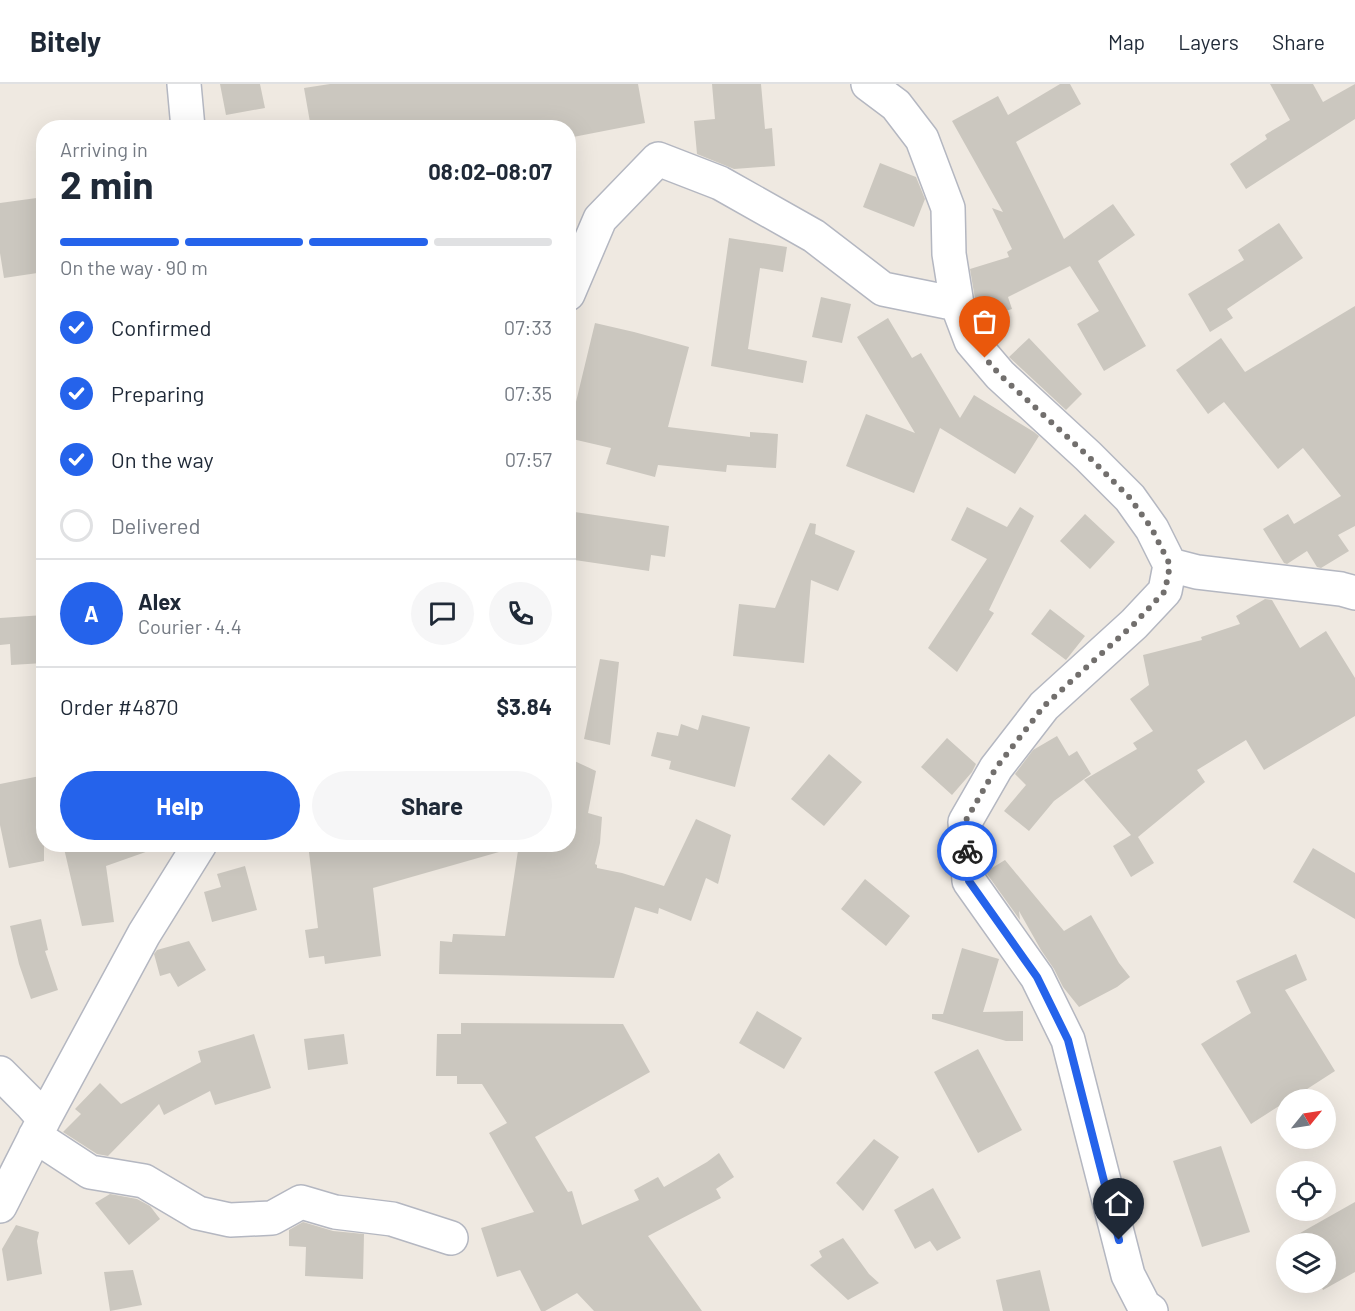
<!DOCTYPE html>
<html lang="en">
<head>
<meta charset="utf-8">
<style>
  :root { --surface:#fff; --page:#f6f6f7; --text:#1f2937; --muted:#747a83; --line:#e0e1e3; --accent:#2563eb }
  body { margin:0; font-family:Barlow,sans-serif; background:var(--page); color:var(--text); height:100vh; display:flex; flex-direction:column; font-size:22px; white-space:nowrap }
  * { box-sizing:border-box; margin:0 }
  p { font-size:20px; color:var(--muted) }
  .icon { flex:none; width:33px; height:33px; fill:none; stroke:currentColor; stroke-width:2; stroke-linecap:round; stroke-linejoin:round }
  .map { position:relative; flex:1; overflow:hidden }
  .side { position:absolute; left:36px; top:36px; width:540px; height:732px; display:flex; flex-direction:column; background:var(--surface); border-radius:24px; box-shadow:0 6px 24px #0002 }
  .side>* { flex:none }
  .needle { width:39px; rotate:60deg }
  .controls { position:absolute; left:1276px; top:1005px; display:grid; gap:12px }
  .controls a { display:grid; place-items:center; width:60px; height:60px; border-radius:50%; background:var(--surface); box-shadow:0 6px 24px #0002; font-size:30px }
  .pin { position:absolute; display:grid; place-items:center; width:51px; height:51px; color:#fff; margin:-62px -26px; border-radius:50% 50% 50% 0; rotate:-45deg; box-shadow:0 0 6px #0007 }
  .pin .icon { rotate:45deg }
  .courier { position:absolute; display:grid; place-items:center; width:60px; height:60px; margin:-30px; border:4px solid #2563eb; border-radius:50%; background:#fff; color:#222; box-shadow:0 2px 8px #0007 }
  .head em { font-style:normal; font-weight:700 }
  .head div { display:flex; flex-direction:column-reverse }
  .head { display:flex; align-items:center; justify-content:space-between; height:102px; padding:0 24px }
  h1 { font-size:39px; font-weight:700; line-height:45px }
  .bar { display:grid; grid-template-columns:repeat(4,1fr); gap:9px 6px; align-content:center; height:72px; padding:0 24px }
  .bar i { height:8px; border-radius:4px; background:var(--line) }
  .bar .current { background:var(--accent) }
  .bar p { grid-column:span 4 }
  .line { display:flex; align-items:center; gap:15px; padding:0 24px; border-top:2px solid var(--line) }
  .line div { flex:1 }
  .round { display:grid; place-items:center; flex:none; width:63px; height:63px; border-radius:32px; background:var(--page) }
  ol { padding:0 24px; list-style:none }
  li { display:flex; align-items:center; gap:18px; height:66px }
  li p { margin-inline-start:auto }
  li .icon { padding:6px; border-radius:50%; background:var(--accent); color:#fff; stroke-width:4 }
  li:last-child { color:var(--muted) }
  li i { width:33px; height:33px; border:3px solid var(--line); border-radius:50% }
  .cta { display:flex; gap:12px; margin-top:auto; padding:12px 24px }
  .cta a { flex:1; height:69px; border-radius:36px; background:var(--accent); color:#fff; font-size:24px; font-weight:700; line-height:69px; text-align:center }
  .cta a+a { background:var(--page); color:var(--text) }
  header { display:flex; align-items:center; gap:36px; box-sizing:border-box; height:84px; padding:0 30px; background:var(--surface); border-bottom:2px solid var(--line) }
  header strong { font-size:28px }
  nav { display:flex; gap:33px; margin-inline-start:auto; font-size:21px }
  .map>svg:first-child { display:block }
  .building { fill:#cbc7bf }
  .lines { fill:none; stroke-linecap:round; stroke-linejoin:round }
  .minor-casing { stroke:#b4b7c1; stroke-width:36 }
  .minor { stroke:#fff; stroke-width:33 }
  .done { stroke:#726f6d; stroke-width:6; stroke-dasharray:0 10.8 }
  .route { stroke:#2563eb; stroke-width:8 }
</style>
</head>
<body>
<header>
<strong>Bitely</strong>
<nav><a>Map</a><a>Layers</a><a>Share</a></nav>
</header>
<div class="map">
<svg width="1355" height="1227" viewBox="0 0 1355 1227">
  <rect width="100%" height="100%" fill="#efe9e1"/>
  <path class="building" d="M220,0h40l5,24 -39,7z
    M330,0h308l7,39 -77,15v-10h-257l-7,-40z
    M712,0h49l4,45 7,-1 3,38 -41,3 -37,-15 -3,-33 21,-2z
    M1060,0h10l11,20 -65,38 48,97 49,-35 22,31 -37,26 48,85 -42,25 -27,-47 22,-13 -29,-45 -62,31 4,12 -30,9 -7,-19 -5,-30 39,-12 -2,-5 5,-3 -20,-41 11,4 -51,-91 46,-25 10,19z
    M1270,0h43l10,18 32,-18v35l-109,70 -16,-25 37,-25 -2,-4 3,-2 22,-13z
    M880,79l36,14 9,22 -11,28 -51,-20z
    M44,113v75l-40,6 -4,-25v-50z
    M1279,139l24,35 -76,51 6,9 -23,14 -22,-38 56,-34 -6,-10z
    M729,154l58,9 -4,25 -23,-4 -12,81 59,12 -4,22 -92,-17z
    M821,213l30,7 -9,39 -30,-6z
    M1355,222v220l-17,9 11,16 -28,17 -4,-1 -10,-16 -20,13 -3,-1 -21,-34 25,-15 6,10 47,-28 -38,-48 -25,21 -54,-67 -16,12 -32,-44 45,-32 24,34z
    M888,234l24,40 9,-5 39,65 14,-23 60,37 5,4 -24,38 -75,-46 -26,65 -68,-27 20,-52 49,19 -58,-96z
    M595,239l39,9 55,15 -21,80 82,10v-5l28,2 -2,34 -49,-3 -1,7 -68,-7 -3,12 -49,-13 5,-16 -43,-10v-30l7,-2z
    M1029,254l53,56 -16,16 -57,-53z
    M967,423l40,20 13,-20 14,9 -45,94 5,3 -37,59 -29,-24 59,-89 -36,-19z
    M568,427l101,15 -4,31 -14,-2 -2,16 -81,-12z
    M1085,430l30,28 -25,27 -30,-28z
    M810,439l6,1 -1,10 40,17 -17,40 -27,-11 -7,83 -71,-7 6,-52 36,4z
    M1265,515l7,1 28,48 26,-17 29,47v38l-91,54 -18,-30 -49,30 8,12 -67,55 16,26 -23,14 -18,-31 18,-11 -47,-55 53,-31 -4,-6 20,-12 -23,-32 19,-14 -6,-30 59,-15 -1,-3 39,-13 -4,-8z
    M1050,525l35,27 -19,24 -35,-26z
    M44,531v48l-33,2 -1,-21 -10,1v-27z
    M600,575l19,3 -9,83 -26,-6z
    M702,631l48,12 -15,60 -66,-18 2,-8 -20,-5 6,-24 21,4 3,-12 17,6z
    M1057,652l12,20 8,-5 14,23 -37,27 -25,30 -25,-20 22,-26 -11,-11 18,-24z
    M947,654l29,26 -4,8 -20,23 -31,-28z
    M829,670l33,28 -38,44 -33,-27z
    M568,674l28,13 -8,42 14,4 -2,26 -5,21 2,1v3l25,5 42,13 32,-67 35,16 -13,49 -12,-6 -15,43 -32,-13 -1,6 -23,-7 -21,71 -175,-4 1,-33 12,1 1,-8 52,2 14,-92h49z
    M40,692l4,18v67l-35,7 -9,-43v-41z
    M63,760h93l1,4 -51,18 8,56 -32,4z
    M308,760h190l1,8 -126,36 8,68 -56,8 -1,-8 -15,2 -4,-28 13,-2z
    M1313,764l42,25v46l-62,-37z
    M1005,776l59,71 27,-16 28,48 11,14 -13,10 -38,20 -16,-20 -9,-18 -13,-19 -22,-39 1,9 -33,-46v-3z
    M245,782l12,44 -45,12 -8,-30 17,-5 -4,-13z
    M865,795l45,37 -24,30 -45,-37z
    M41,835l7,31 -3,1 13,39 -27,9 -12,-35 -9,-38z
    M189,857l17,29 -28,17 -8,-14 -10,3 -6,-22 3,-4z
    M962,864l37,11 -16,53 40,-1v30h-17l-74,-22v-5h11z
    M1296,870l11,26 -22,10 50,81 -45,29h-3v1l-36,23 -50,-80 50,-31 -15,-32z
    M757,927l45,27 -18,31 -45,-26z
    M461,939l162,1 27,48 -115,65 33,55 4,-1 10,34 57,-25 -5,-10 24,-13 6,10 43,-25 12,-9 15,24 -18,12 5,9 -73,38 54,75h-108l-17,-18 -32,18h-4l-21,-41 -23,7 -16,-49 53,-16 -45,-79 18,-10 -25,-39h-25v-8h-21l1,-42h24z
    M254,950l17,54 -56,17 -5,-14 -46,24 -5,-11 -51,52 -11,-2 -34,-22 18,-18 -6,-5 25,-26 21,21 80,-42 -3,-11z
    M344,950l4,30 -40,6 -4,-31z
    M978,965l44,81 -44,23 -44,-81z
    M874,1055l25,18 -36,54 -27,-28z
    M1221,1062l29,86 -48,15 -29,-86z
    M933,1104l28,50 -24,13 -7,-10 -15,8 -21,-39z
    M110,1110l27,5 13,7 10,13 -31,26 -34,-42z
    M1355,1118v70l-32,18 -4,-8h7v-38h-29l-4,-7z
    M303,1138l30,9 31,3 -1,45 -58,-3 1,-29 -17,-1v-16z
    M16,1141l23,7 -2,9 5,33 -35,7 -5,-32z
    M843,1154l26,36 10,9 -31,17 -38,-35 12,-8 -3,-6z
    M133,1186l9,35 -32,6 -6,-39z
    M1040,1186l10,41h-47l-7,-31z"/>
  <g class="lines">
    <defs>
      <path id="minor" d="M184,0l4,44
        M868,0l28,21 26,34 26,69 1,46 8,50 14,37 29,34 88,81 42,42 22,31 18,36 -5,26 -31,33 -90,82 -48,62 -31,54 4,59 68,96 31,63 60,235 16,31 7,5
        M568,210l32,-75 58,-60 62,24 94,53 69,53 74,15
        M1170,481l27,7 144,17 14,4
        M0,989l30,30 14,16 -44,87
        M44,1035l100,-185 56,-90
        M35,1052l55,36 54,9 54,32 32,7 42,-2 29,-16 34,10 57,7 59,19"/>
    </defs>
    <use href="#minor" class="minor-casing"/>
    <use href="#minor" class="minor"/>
  </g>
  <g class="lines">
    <path class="done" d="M967,767l-2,-29 31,-54 48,-62 90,-82 31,-33 5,-26 -18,-36 -22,-31 -42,-42 -88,-81 -15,-17"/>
    <path class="route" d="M967,767l2,30 68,96 31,63 51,200"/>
  </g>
</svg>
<div class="controls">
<a><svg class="needle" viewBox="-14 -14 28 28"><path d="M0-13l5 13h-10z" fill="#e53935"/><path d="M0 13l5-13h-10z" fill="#747a83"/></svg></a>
<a><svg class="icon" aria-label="locate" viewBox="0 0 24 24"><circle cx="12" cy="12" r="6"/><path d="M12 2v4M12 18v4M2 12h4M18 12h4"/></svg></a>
<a><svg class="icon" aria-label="layers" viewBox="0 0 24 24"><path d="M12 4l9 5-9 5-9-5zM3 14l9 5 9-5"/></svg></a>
</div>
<div class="pin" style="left:985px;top:274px;background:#ea580c"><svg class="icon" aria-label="bag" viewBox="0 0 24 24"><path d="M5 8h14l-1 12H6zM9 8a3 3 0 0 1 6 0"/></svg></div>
<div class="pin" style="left:1119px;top:1156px;background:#1f2937"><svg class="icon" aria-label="home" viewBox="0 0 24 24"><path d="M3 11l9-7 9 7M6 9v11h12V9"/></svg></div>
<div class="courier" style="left:967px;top:767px"><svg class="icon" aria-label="bike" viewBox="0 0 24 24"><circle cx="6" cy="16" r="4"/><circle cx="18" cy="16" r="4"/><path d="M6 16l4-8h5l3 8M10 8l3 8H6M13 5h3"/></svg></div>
<section class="side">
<div class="head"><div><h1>2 min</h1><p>Arriving in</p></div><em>08:02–08:07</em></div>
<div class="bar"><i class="current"></i><i class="current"></i><i class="current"></i><i></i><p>On the way · 90 m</p></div>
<ol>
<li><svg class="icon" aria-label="check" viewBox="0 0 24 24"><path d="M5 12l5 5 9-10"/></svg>Confirmed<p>07:33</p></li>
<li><svg class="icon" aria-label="check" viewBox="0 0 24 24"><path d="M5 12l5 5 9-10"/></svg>Preparing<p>07:35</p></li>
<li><svg class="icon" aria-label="check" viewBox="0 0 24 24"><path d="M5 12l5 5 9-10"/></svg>On the way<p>07:57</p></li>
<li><i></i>Delivered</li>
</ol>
<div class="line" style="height:108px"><b class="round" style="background:var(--accent);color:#fff">A</b><div><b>Alex</b><p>Courier · 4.4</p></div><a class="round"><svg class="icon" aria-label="chat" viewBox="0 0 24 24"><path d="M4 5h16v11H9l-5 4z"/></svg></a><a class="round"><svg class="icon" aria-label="phone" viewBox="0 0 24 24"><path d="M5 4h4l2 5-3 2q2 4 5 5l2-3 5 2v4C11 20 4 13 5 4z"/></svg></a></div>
<div class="line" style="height:78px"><div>Order #4870</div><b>$3.84</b></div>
<div class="cta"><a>Help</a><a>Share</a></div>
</section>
</div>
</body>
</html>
